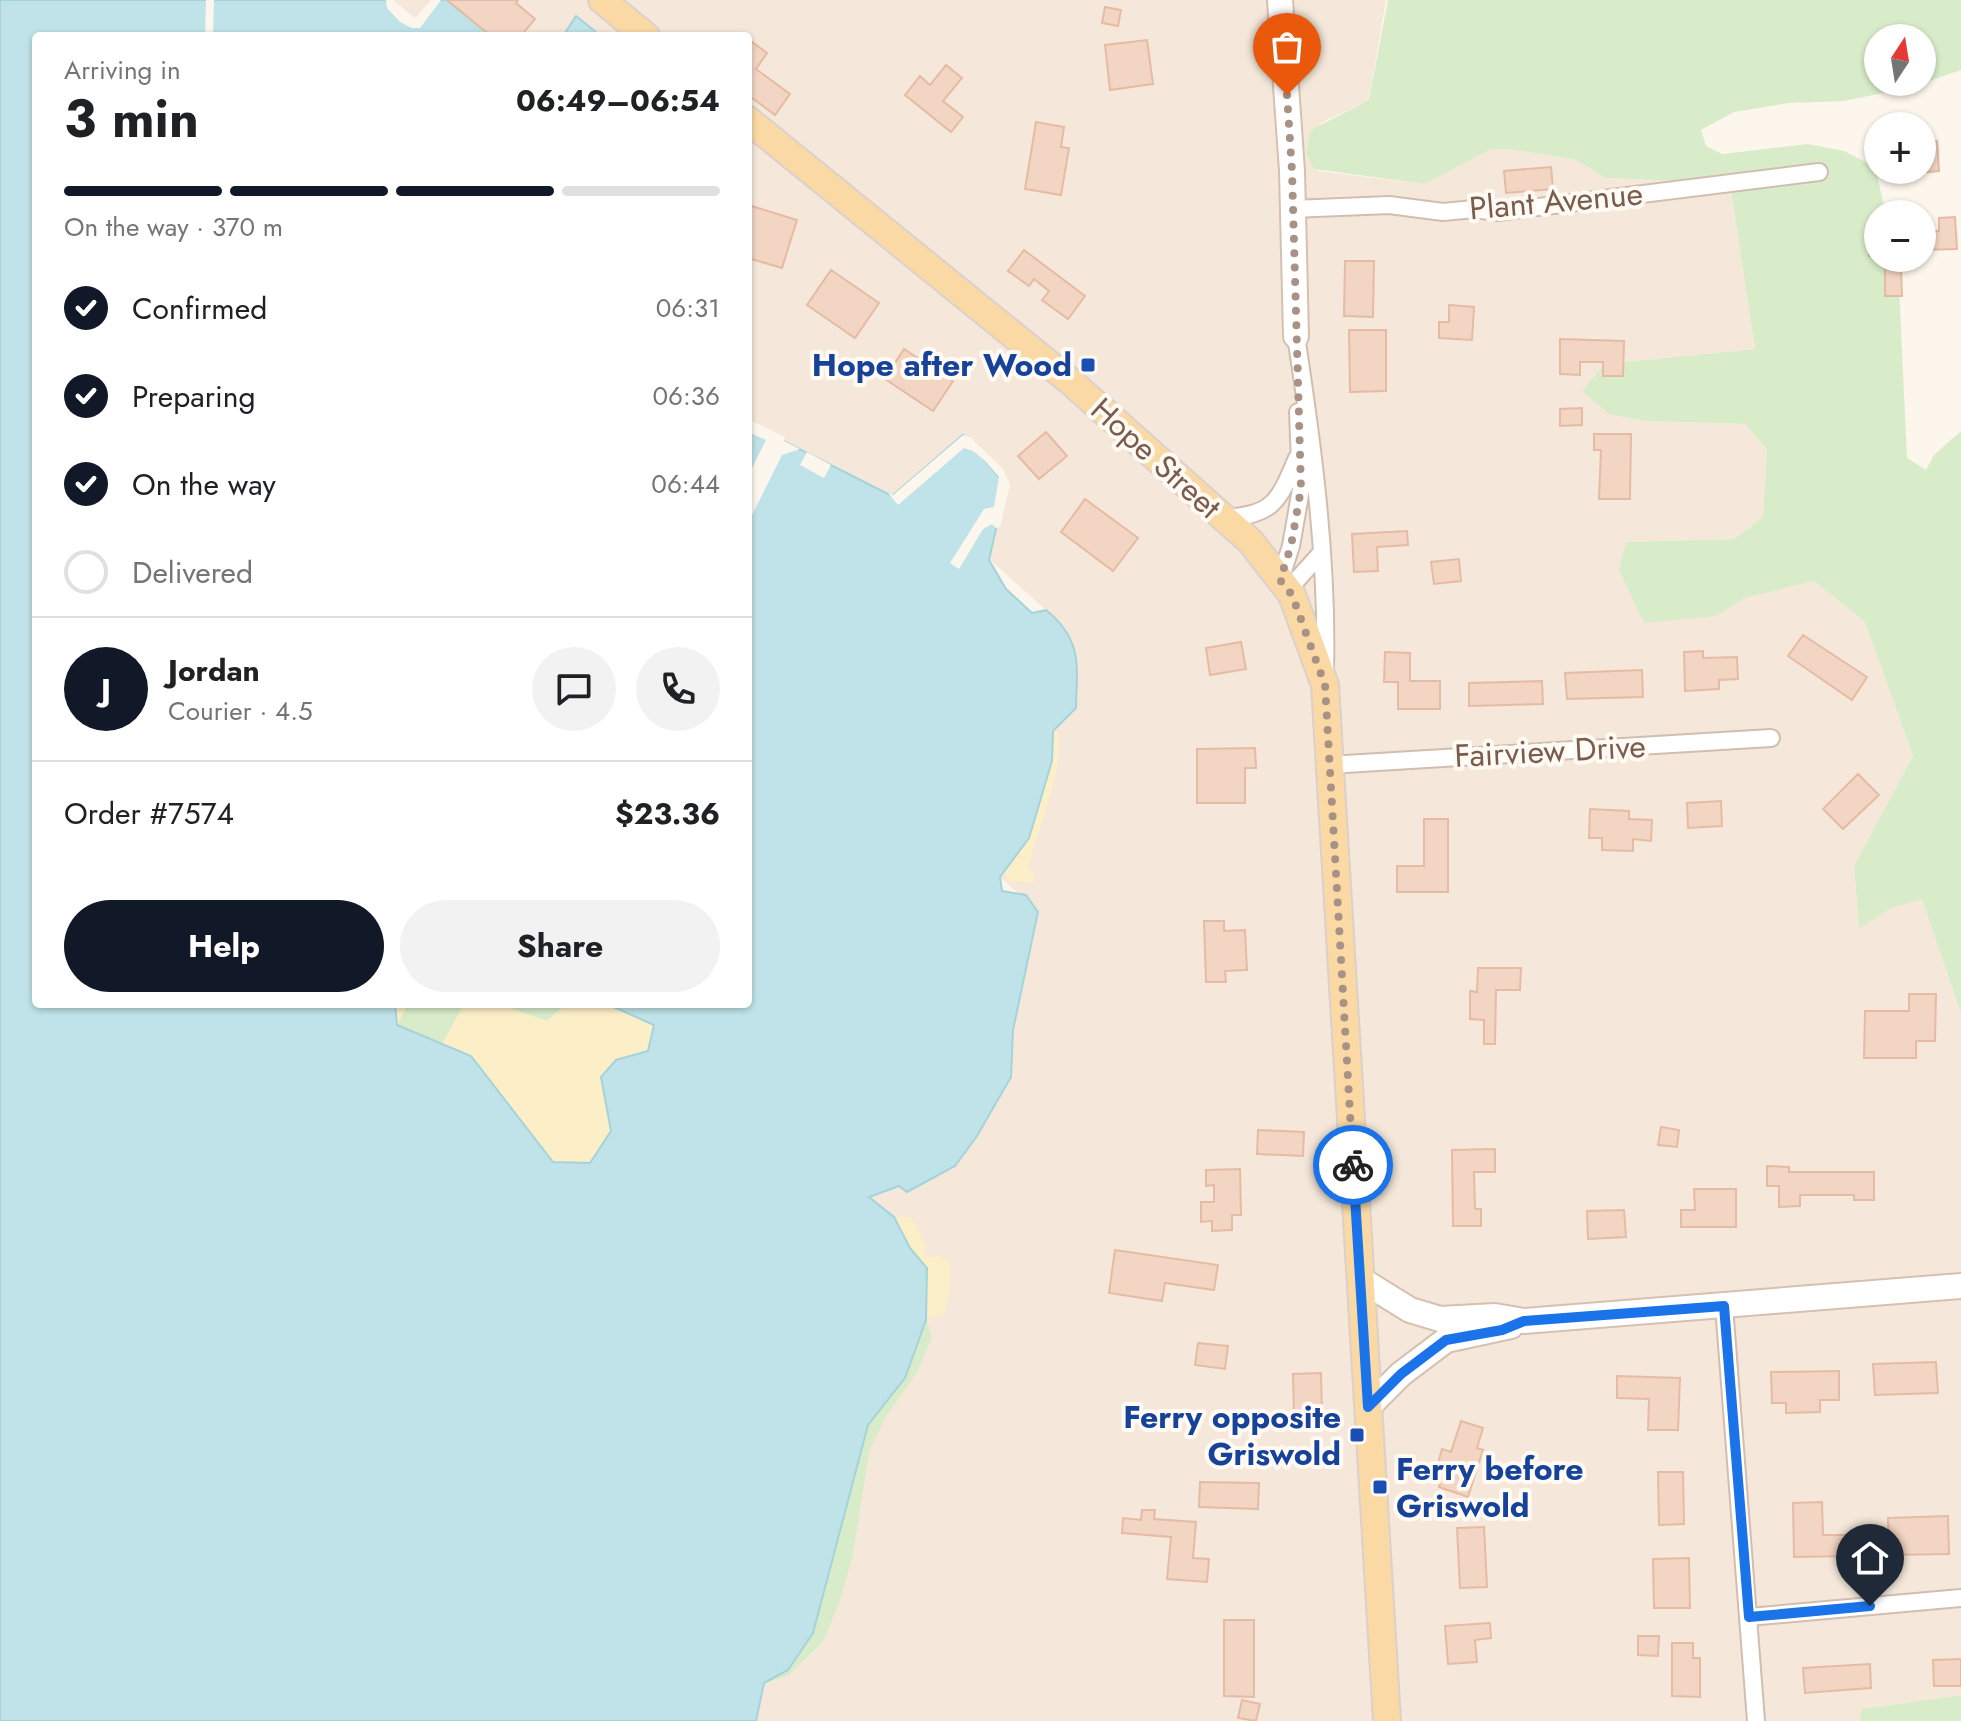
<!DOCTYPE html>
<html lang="en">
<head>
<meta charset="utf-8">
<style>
  :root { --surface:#fff; --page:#f2f2f2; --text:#202124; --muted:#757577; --line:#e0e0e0; --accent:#111827 }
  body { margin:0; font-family:Jost,sans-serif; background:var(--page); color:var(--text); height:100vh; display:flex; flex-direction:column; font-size:30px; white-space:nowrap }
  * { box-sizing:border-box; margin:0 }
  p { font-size:26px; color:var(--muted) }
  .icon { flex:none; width:44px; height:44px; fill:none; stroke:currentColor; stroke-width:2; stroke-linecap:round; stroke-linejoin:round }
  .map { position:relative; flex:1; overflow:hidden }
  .drawer { position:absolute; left:32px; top:32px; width:720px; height:976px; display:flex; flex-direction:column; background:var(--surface); border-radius:8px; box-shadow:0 2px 6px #0004 }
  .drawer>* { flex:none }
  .needle { width:52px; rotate:12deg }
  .tools { position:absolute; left:1864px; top:24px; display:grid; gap:16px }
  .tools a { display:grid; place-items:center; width:72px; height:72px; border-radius:50%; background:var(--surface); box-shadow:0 2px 6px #0004; font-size:40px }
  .pin { position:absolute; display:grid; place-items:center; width:68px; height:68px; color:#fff; margin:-82px -34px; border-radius:50% 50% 50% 0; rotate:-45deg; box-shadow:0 0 8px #0007 }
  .pin .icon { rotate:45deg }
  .courier { position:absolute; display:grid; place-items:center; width:80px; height:80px; margin:-40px; border:6px solid #1a73e8; border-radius:50%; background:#fff; color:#222; box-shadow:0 2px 10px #0007 }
  .head em { font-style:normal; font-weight:700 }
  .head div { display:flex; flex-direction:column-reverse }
  .head { display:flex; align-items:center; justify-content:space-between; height:136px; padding:0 32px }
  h1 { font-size:52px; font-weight:700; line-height:60px }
  .bar { display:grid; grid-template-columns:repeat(4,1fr); gap:12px 8px; align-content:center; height:96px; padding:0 32px }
  .bar i { height:10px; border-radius:6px; background:var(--line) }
  .bar .on { background:var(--accent) }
  .bar p { grid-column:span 4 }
  .line { display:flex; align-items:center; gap:20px; padding:0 32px; border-top:2px solid var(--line) }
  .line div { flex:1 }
  .round { display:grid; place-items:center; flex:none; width:84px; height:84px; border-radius:42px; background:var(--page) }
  ol { padding:0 32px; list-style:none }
  li { display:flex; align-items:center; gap:24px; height:88px }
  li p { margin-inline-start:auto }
  li .icon { padding:8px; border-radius:50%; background:var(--accent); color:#fff; stroke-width:4 }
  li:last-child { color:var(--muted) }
  li i { width:44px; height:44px; border:4px solid var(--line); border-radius:50% }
  .primary-button { display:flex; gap:16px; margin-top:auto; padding:16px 32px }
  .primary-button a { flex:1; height:92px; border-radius:48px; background:var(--accent); color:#fff; font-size:32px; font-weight:700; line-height:92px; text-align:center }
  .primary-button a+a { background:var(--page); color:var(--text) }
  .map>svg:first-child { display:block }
  .residential { fill:#f5e8da }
  .green { fill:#d8ecc9; fill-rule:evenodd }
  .sand { fill:#fcefc7 }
  .water { fill:#bfe3e8; stroke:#a5d3da; stroke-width:2 }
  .pier { fill:#fdf6ec }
  .building { fill:#f3d5c3; stroke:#e6bba3; stroke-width:2 }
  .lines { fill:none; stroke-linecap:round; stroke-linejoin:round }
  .street-casing { stroke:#d1beb0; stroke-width:20 }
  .secondary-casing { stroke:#d6c0b0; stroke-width:28 }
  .primary-casing { stroke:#dad1cd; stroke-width:30 }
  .street { stroke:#fff; stroke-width:16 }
  .secondary { stroke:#fff; stroke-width:24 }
  .primary { stroke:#fbd9a5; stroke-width:26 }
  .done { stroke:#a89285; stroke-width:8; stroke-dasharray:0 14.4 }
  .route { stroke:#1a73e8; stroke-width:10 }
  .transit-dot { fill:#1a4fb4; stroke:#fffaf3; stroke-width:3 }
  .labels { text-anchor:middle; stroke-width:8; stroke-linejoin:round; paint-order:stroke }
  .street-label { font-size:32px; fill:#7a5c4d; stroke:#fffaf3 }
  .transit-label { font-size:32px; font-weight:bold; fill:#164399; stroke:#fffaf3; text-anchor:end }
</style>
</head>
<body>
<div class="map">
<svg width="1961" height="1721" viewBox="0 0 1961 1721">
  <rect width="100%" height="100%" fill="#fdf6ec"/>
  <path class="residential" d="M386,0h50l-20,23z
    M447,0h939l-17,100 -48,23 -10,14 1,17 6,17 107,13 66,-35h17l68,11 30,18 124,5 25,166 -150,15 4,50 33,7 103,3 22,25 -4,68 -29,22 -108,3 90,74 29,-18 69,-17 51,41 48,134 -59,110 5,63 30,-21 33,-10 39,115v682l-99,14 -3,12h-1103l8,-38 130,-466 -26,-20 31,-11 112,-109 2,-47 25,-118 -38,-35 53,-146 23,-23 -30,-98 -57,-51 17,-74 -44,-50 -70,61 -144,-73v-387h-147l-25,-20 -13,20h-72z"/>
  <path class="green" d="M1388,0h573v70l-49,17 -68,14 -55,2 -55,9 -33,18 5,16 16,8 86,-10 36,7 31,16 11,47h-8v44h19l1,5 9,195 19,12 8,-15 27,-24v582l-39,-114 -33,10 -30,20 -5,-63 59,-110 -48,-134 -51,-41 -69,17 -29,18 -72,7 -25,-53 7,-28 108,-3 29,-22 4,-68 -22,-25 -102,-3 -34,-7 -27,-23 23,-27 150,-15 -25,-166 -124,-5 -30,-18 -68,-11h-17l-66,35 -111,-15 -8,-16 5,-23 58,-30zM1878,38h44v44h-44z
    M408,1004h158l-19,17 64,110 -215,-106z
    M924,1310l8,29 -16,35 -29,41 -18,37 -16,103 -14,48 -16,39 -35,34 -24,7 82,-224z
    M1961,1695v26h-102l3,-12z"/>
  <path class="sand" d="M1053,731l6,3c1,53 -19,84 -31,134l7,7 -2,8 -24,-2 -13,-27z
    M375,1004h33l-11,21 45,19 22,-40h36l47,17 19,-17h128l-104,159 -71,-4z
    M894,1217h17l14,27 -1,13 16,-1 10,8v22l-5,27 -19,7 -16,-72z"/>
  <path class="water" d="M0,0h386l30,23 20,-23h11l44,36h-455v968h359l2,21 74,31 82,106 37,1 21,-32 -10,-54 15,-17 32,-9 6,-26 -38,-17 10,-4h122v-581l144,73 71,-61 43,50 -17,75 17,29 26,24 14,-3c37,30 31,56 30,98l-23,23 -1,30 -23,77 -29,39 2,14 24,4 12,17 -25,118 -2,47 -34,59 -22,30 -48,26 -8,-6 -30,11 25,20 16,31 17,20 -1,52 -21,58 -37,47 -55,208 -25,37 -24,13 -8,38h-756z
    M576,16l25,20h-38z"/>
  <path class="pier" d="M206,0h8l-1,36h-8z
    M386,0h7l22,18 16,-18h10l-21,28h-8l-12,-6 -13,-14z
    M748,419l37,18 -1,4 16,8 -18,6 -30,60 -4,-2v-37l18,-36 -18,-8z
    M963,435l8,3 33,32 6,15 -10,42 -4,1 -4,-4 -9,5 -24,40 -9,-6 34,-54 10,-2 5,-30 -14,-16 -12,-10 -9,-3 -66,57 -10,-12 5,2z
    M807,452l24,13 -7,13 -24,-13z"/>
  <path class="building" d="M447,0h71l-2,3 19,16 -14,17h-30z
    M1105,7l16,3 -3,16 -16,-3z
    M748,39l19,14 -11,16 34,25 -15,21 -27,-20z
    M1147,40l6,44 -43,6 -5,-45z
    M946,65l16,13 -19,23 20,16 -12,15 -46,-37 15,-19 10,9z
    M1036,122l28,5 -3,20 8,1 -8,47 -36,-6z
    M1937,141l2,30 -43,4v-5h26v-28z
    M1551,167l2,22 -47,4 -2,-22z
    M748,205l49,15 -15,48 -34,-10z
    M1955,217l2,32 -35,1v-19h17v-13z
    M1869,235h9v21h-9z
    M1024,250l61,46 -17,23 -26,-19 7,-9 -15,-12 -5,7 -21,-15z
    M1885,258h25v8h-9l1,30h-17z
    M1345,261h29l-1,56 -29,-1z
    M831,270l48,33 -24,35 -48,-33z
    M1449,305l25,2 -2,33 -33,-2v-16h10z
    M1349,330h37v61l-36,1z
    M1560,339l64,2 -1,35h-20v-14h-23v13l-20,-1z
    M904,349l49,32 -20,30 -48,-32z
    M1582,408v17l-22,1v-17z
    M1046,432l21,24 -28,23 -21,-23z
    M1594,434h37l-1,65h-31l2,-49h-7z
    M1085,499l53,39 -25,33 -52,-39z
    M1407,531l1,14 -31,2 1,24 -24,1 -2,-38z
    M1459,559l2,22 -27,3 -3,-22z
    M1803,635l64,42 -15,23 -64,-44z
    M1241,642l5,27 -36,6 -4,-27z
    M1703,651v7l34,-1 1,22 -19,1v9l-34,2 -1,-39z
    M1385,652l25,1v28h30v28h-42v-27h-14z
    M1642,670l1,27 -76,2 -2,-26z
    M1542,681l1,23 -74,2v-23z
    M1255,748l1,20h-11v35h-48v-54z
    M1858,774l21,21 -36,34 -20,-20z
    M1721,801l1,25 -34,2 -1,-25z
    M1590,809l39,2v8l23,1 -1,21 -18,-2v12l-31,-1v-12h-13z
    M1424,819h24v73h-51v-26h27z
    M1204,921h20v10l21,-1 2,40 -22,1 1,11h-20z
    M1478,968h43l-1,22h-24l-1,54h-11v-24l-14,-1v-28l7,1z
    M1909,994h27l-1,47h-19v17h-52l1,-47h44z
    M1661,1127l18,3 -2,17 -19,-2z
    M1258,1130l46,2 -1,24 -46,-2z
    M1495,1149v23h-21l1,37h6v17h-28l-1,-76z
    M1767,1166l22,1v5h85v28h-20v-5h-54v11l-21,1v-21h-12z
    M1240,1169l1,46h-9v15l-20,1v-10l-11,1v-20h13v-17l-8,1v-16z
    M1694,1189h42v38h-55v-17h14z
    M1624,1210l2,27 -38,2 -1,-28z
    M1115,1250l103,15 -4,25 -49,-7 -3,18 -53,-8z
    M1198,1343l30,3 -3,23 -30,-4z
    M1936,1362l2,31 -63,2 -2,-31z
    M1839,1371v29h-19v12l-34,1v-10h-14l-1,-31z
    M1321,1373l1,40h-28l-1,-39z
    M1617,1376l63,2 -2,52h-30l1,-31 -32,-1z
    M1461,1421l22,7 -6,20 6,2 -15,47 -29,-10 3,-11 -7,-2 7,-25 9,3z
    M1658,1472h25l1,52 -25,1z
    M1200,1482l59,1 -1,26 -59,-2z
    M1822,1502l1,33h30l1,21 -60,1 -1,-54z
    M1142,1510h13l-1,9 42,3 -3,36 16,1 -2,23 -40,-3 4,-42 -49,-4 1,-15 18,2z
    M1948,1516l1,38 -60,1 -1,-37z
    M1484,1527l3,60 -27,1 -3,-60z
    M1689,1558l1,50h-36l-1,-49z
    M1224,1620h30v77l-30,-1z
    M1490,1623l1,15 -16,2 2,22 -29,2 -3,-38z
    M1638,1636h21l-1,20 -20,-1z
    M1672,1643h21v15h7v39l-28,-1z
    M1961,1659v27h-27l-1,-26z
    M1870,1664l1,24 -66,5 -2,-25z
    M1242,1700l18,4 -4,17 -18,-3z"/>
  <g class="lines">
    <defs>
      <path id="street" d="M1292,209l97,-4 54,7 31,-3 24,3 321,-40
        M1296,336c17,111 32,224 29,336
        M1223,518c50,-3 55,-15 74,-60
        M1280,580l11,-34 10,-57 -3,-77
        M1287,591l34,-38
        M1329,765l442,-27
        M1724,1306l32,415
        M1749,1617l212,-19"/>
      <path id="secondary" d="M1280,0l12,171 4,165
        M1360,1279l50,31 30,9 55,-3 29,5 437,-35
        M1368,1407l33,-33 45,-34 65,-14"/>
      <path id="primary" d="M602,0l44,36
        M748,120l323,262 180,160 41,53 33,90 62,1036"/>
    </defs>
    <use href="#street" class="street-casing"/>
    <use href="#secondary" class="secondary-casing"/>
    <use href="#primary" class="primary-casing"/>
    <use href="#street" class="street"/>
    <use href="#secondary" class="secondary"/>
    <use href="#primary" class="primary"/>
  </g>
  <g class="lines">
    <path class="done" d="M1287,95l5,76 9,318 -10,57 -11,34 12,15 33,90 28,480"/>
    <path class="route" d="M1353,1165l15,242 33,-33 45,-34 56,-10 22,-9 200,-15 25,311 121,-11"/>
  </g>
  <g class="transit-dot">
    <rect x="1080" y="357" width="16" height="16" rx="4"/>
    <rect x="1349" y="1427" width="16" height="16" rx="4"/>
    <rect x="1372" y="1479" width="16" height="16" rx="4"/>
  </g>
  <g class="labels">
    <g class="street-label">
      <text transform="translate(1556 201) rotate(-5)" y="11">Plant Avenue</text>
      <text transform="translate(1156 458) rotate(42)" y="11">Hope Street</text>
      <text transform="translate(1550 751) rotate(-3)" y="11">Fairview Drive</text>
    </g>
    <g class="transit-label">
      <text x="1072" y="376">Hope after Wood</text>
      <text x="1341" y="1428">Ferry opposite<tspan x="1341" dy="37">Griswold</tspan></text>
      <text x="1396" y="1480" text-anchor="start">Ferry before<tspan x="1396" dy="37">Griswold</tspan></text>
    </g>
  </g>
</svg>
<div class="tools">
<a><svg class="needle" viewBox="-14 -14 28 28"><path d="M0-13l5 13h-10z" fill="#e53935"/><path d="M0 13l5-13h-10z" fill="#757577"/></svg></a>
<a>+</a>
<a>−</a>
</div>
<div class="pin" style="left:1287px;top:95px;background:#ea580c"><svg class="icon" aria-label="bag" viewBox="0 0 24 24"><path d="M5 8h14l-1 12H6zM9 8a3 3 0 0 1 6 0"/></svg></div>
<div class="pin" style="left:1870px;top:1606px;background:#1f2937"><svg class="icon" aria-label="home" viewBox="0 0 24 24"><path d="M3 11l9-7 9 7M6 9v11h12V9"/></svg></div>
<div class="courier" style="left:1353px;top:1165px"><svg class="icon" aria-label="bike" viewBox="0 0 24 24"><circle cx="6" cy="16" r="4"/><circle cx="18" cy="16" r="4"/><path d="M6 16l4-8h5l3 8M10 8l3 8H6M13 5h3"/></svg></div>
<section class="drawer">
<div class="head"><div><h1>3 min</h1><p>Arriving in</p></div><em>06:49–06:54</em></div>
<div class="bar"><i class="on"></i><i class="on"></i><i class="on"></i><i></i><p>On the way · 370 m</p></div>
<ol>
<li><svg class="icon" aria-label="check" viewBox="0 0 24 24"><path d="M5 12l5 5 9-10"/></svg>Confirmed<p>06:31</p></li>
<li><svg class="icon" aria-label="check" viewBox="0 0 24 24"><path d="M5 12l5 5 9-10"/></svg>Preparing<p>06:36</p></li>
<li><svg class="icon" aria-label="check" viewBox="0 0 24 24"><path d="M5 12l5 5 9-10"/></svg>On the way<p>06:44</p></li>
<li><i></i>Delivered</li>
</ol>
<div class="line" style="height:144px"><b class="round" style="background:var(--accent);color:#fff">J</b><div><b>Jordan</b><p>Courier · 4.5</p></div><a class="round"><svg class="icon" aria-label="chat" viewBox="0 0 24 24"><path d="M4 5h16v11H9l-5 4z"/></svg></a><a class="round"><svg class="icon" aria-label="phone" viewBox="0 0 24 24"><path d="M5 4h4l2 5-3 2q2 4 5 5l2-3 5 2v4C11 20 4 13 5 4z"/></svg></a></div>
<div class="line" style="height:104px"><div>Order #7574</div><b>$23.36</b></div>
<div class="primary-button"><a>Help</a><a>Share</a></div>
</section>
</div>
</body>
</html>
